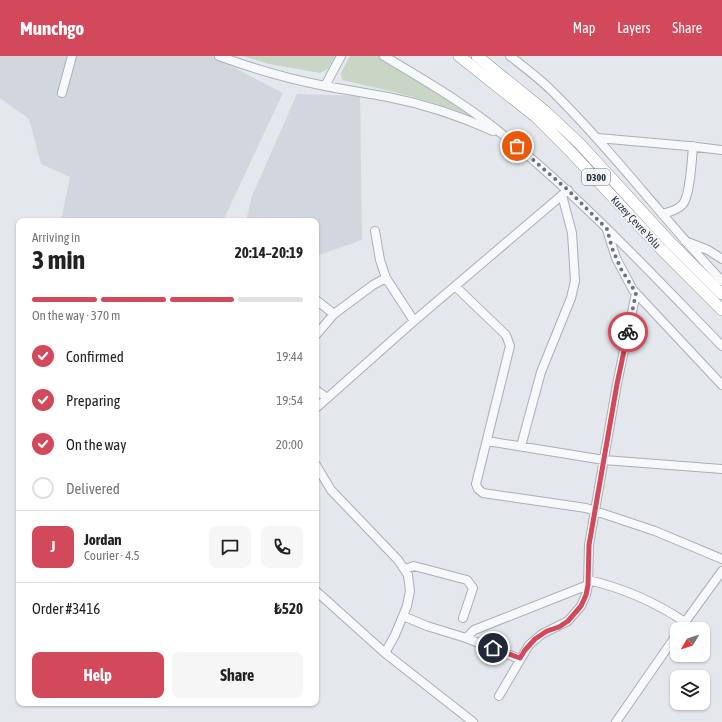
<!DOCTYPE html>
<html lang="en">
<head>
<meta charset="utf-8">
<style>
  :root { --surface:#fff; --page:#f6f6f6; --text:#222; --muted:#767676; --line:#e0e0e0; --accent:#d1495b }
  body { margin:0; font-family:"Asap Condensed",sans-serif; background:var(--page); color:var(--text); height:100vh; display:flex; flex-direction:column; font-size:15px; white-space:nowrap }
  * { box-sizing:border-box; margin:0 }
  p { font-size:13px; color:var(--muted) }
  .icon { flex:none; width:22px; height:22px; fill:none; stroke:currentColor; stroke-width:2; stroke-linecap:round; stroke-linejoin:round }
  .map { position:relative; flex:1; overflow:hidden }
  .side { position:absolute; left:16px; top:162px; width:303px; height:488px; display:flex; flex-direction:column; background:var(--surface); border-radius:8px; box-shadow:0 1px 3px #0004 }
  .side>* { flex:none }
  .needle { width:26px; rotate:231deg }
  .fabs { position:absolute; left:670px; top:566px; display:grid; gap:8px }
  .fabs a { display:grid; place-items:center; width:40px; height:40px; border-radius:8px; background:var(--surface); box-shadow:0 1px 3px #0004; font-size:20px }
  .pin { position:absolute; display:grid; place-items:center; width:34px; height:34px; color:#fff; margin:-17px; border:2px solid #fff; border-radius:50%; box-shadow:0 1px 4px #0007 }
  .courier { position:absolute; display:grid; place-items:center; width:40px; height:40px; margin:-20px; border:3px solid #d1495b; border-radius:50%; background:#fff; color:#222; box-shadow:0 1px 5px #0007 }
  .summary em { font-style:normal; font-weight:700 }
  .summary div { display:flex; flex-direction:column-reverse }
  .summary { display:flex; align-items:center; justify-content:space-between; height:68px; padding:0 16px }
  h1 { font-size:26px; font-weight:700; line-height:30px }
  .bar { display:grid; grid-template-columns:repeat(4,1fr); gap:6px 4px; align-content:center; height:48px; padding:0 16px }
  .bar i { height:5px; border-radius:3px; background:var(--line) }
  .bar .selected { background:var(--accent) }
  .bar p { grid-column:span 4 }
  .line { display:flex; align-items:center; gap:10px; padding:0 16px; border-top:1px solid var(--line) }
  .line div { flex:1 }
  .round { display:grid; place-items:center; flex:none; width:42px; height:42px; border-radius:8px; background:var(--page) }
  ol { padding:0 16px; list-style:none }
  li { display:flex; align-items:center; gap:12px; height:44px }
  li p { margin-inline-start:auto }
  li .icon { padding:4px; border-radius:50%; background:var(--accent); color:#fff; stroke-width:4 }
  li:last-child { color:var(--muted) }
  li i { width:22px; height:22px; border:2px solid var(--line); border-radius:50% }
  .action { display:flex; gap:8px; margin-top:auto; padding:8px 16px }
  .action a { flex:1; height:46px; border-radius:8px; background:var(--accent); color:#fff; font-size:16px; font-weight:700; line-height:46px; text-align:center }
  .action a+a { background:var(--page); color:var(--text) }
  header { display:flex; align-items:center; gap:24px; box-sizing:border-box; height:56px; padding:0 20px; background:var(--accent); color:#fff }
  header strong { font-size:19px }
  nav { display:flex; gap:22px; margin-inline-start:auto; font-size:14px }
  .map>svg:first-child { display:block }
  .built { fill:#d2d6de }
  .green { fill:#c9d6c5 }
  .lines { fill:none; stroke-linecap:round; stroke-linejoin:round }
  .minor-casing { stroke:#a9aeb7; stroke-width:10 }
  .highway-casing { stroke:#8b94a3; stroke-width:12 }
  .minor { stroke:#f7f8fa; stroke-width:8 }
  .highway { stroke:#fff; stroke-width:11 }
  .done { stroke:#6c737f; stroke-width:4; stroke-dasharray:0 7.2 }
  .route { stroke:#d1495b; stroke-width:5 }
  .labels { text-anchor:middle; stroke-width:3.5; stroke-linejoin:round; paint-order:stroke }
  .shield { fill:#f4f6f9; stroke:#676e7b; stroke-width:1 }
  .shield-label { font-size:10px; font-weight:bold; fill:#2b3445 }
  .street-label { font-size:11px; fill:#2b3445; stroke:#f4f6f9 }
</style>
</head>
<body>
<header>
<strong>Munchgo</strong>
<nav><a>Map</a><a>Layers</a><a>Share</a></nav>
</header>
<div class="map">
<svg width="722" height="666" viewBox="0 0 722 666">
  <rect width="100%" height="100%" fill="#e4e7ec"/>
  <path class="built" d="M0,0h212l71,37 -60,128h-162l9,-44 -29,-13 -12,-45 -29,-21z
    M297,38l63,2 2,144 -46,16v-35h-70l6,-25z"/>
  <path class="green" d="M243,0h92l-7,13 -8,4 -51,-9z
    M350,0h30l74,43 27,22c-44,-21 -92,-30 -139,-41l-1,-7z"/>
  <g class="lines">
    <defs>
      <path id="minor" d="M219,0c35,13 70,23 106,30 21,4 42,7 63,11 36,7 72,19 105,34
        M384,0c42,25 85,50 123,82 77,63 145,136 215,208
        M510,0c14,11 29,22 42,35 60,59 111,128 170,190
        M325,30l16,-30
        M62,37l10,-37
        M598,82l90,8 34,4
        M662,158c7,-2 14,-3 20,-9 8,-7 10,-47 11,-59
        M607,174l9,28 17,32 89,95
        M375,175l5,29 6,18 28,43
        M685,185l23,9 14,9
        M456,231l50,48 4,11 -34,138 2,5 5,4 103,15 69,23 67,28
        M316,244l18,14
        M316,279l18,-21 39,-29 13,-7
        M316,334l11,8
        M316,352l98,-87 154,-131
        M487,385l117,19 118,9
        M521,390l20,-74 30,-74 4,-17 -3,-48 -10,-38
        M316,409l15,25 67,70 10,15 2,16 -3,15 -12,29 -10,18
        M405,513l9,-3 53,14 6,8 -10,30
        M588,524c35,8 67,22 97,42
        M316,535l69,62 88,69
        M403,560l24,10 39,12 54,21
        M680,573l42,-58
        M466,582l8,-8 114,-45
        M499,640l30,-51 13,-11 26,-13 13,-15 5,-11 2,-10 1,-40 28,-161 19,-91
        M616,666l61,-88"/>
      <path id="highway" d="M459,0l77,61 33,33 93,100 60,60
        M477,0l69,56 33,31 91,99 52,52"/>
    </defs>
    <use href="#minor" class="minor-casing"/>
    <use href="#highway" class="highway-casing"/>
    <use href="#minor" class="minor"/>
    <use href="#highway" class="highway"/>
  </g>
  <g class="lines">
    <path class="done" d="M517,90l51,44 39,39 5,19 9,21 15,24 -8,39"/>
    <path class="route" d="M493,592l27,10 5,-8 10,-11 12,-8 12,-4 9,-6 13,-15 5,-11 2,-10 1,-40 28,-161 11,-52"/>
  </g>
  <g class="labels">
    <rect class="shield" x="582" y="113" width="28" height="16" rx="3"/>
    <g class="shield-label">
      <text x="596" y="125">D300</text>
    </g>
    <g class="street-label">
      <text transform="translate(636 166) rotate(47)" y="4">Kuzey Çevre Yolu</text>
    </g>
  </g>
</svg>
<div class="fabs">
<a><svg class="needle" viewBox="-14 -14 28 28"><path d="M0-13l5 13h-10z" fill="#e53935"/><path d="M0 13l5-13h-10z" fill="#767676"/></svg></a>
<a><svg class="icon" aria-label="layers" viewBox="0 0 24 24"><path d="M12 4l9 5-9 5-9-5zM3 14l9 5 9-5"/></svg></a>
</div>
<div class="pin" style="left:517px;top:90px;background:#ea580c"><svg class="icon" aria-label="bag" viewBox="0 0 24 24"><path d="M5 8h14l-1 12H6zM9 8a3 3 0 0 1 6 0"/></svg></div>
<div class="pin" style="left:493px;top:592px;background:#1f2937"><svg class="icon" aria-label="home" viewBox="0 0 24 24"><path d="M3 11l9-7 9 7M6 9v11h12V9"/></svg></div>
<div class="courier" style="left:628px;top:276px"><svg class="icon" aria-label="bike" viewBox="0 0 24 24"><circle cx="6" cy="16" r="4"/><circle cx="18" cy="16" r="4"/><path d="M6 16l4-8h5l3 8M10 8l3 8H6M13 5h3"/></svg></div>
<section class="side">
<div class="summary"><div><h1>3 min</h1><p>Arriving in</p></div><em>20:14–20:19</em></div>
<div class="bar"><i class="selected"></i><i class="selected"></i><i class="selected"></i><i></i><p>On the way · 370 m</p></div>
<ol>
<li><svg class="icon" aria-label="check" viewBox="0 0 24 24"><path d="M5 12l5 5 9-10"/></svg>Confirmed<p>19:44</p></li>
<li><svg class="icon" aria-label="check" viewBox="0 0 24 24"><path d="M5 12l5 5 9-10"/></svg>Preparing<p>19:54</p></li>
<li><svg class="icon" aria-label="check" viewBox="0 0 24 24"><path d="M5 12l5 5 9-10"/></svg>On the way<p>20:00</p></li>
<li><i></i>Delivered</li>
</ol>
<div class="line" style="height:72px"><b class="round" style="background:var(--accent);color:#fff">J</b><div><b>Jordan</b><p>Courier · 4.5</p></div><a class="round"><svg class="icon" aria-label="chat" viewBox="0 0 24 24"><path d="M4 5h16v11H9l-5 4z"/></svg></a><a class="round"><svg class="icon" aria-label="phone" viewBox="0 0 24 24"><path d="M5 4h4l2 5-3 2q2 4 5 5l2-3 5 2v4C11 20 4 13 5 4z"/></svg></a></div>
<div class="line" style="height:52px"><div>Order #3416</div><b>₺520</b></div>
<div class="action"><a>Help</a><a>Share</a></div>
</section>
</div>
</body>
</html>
